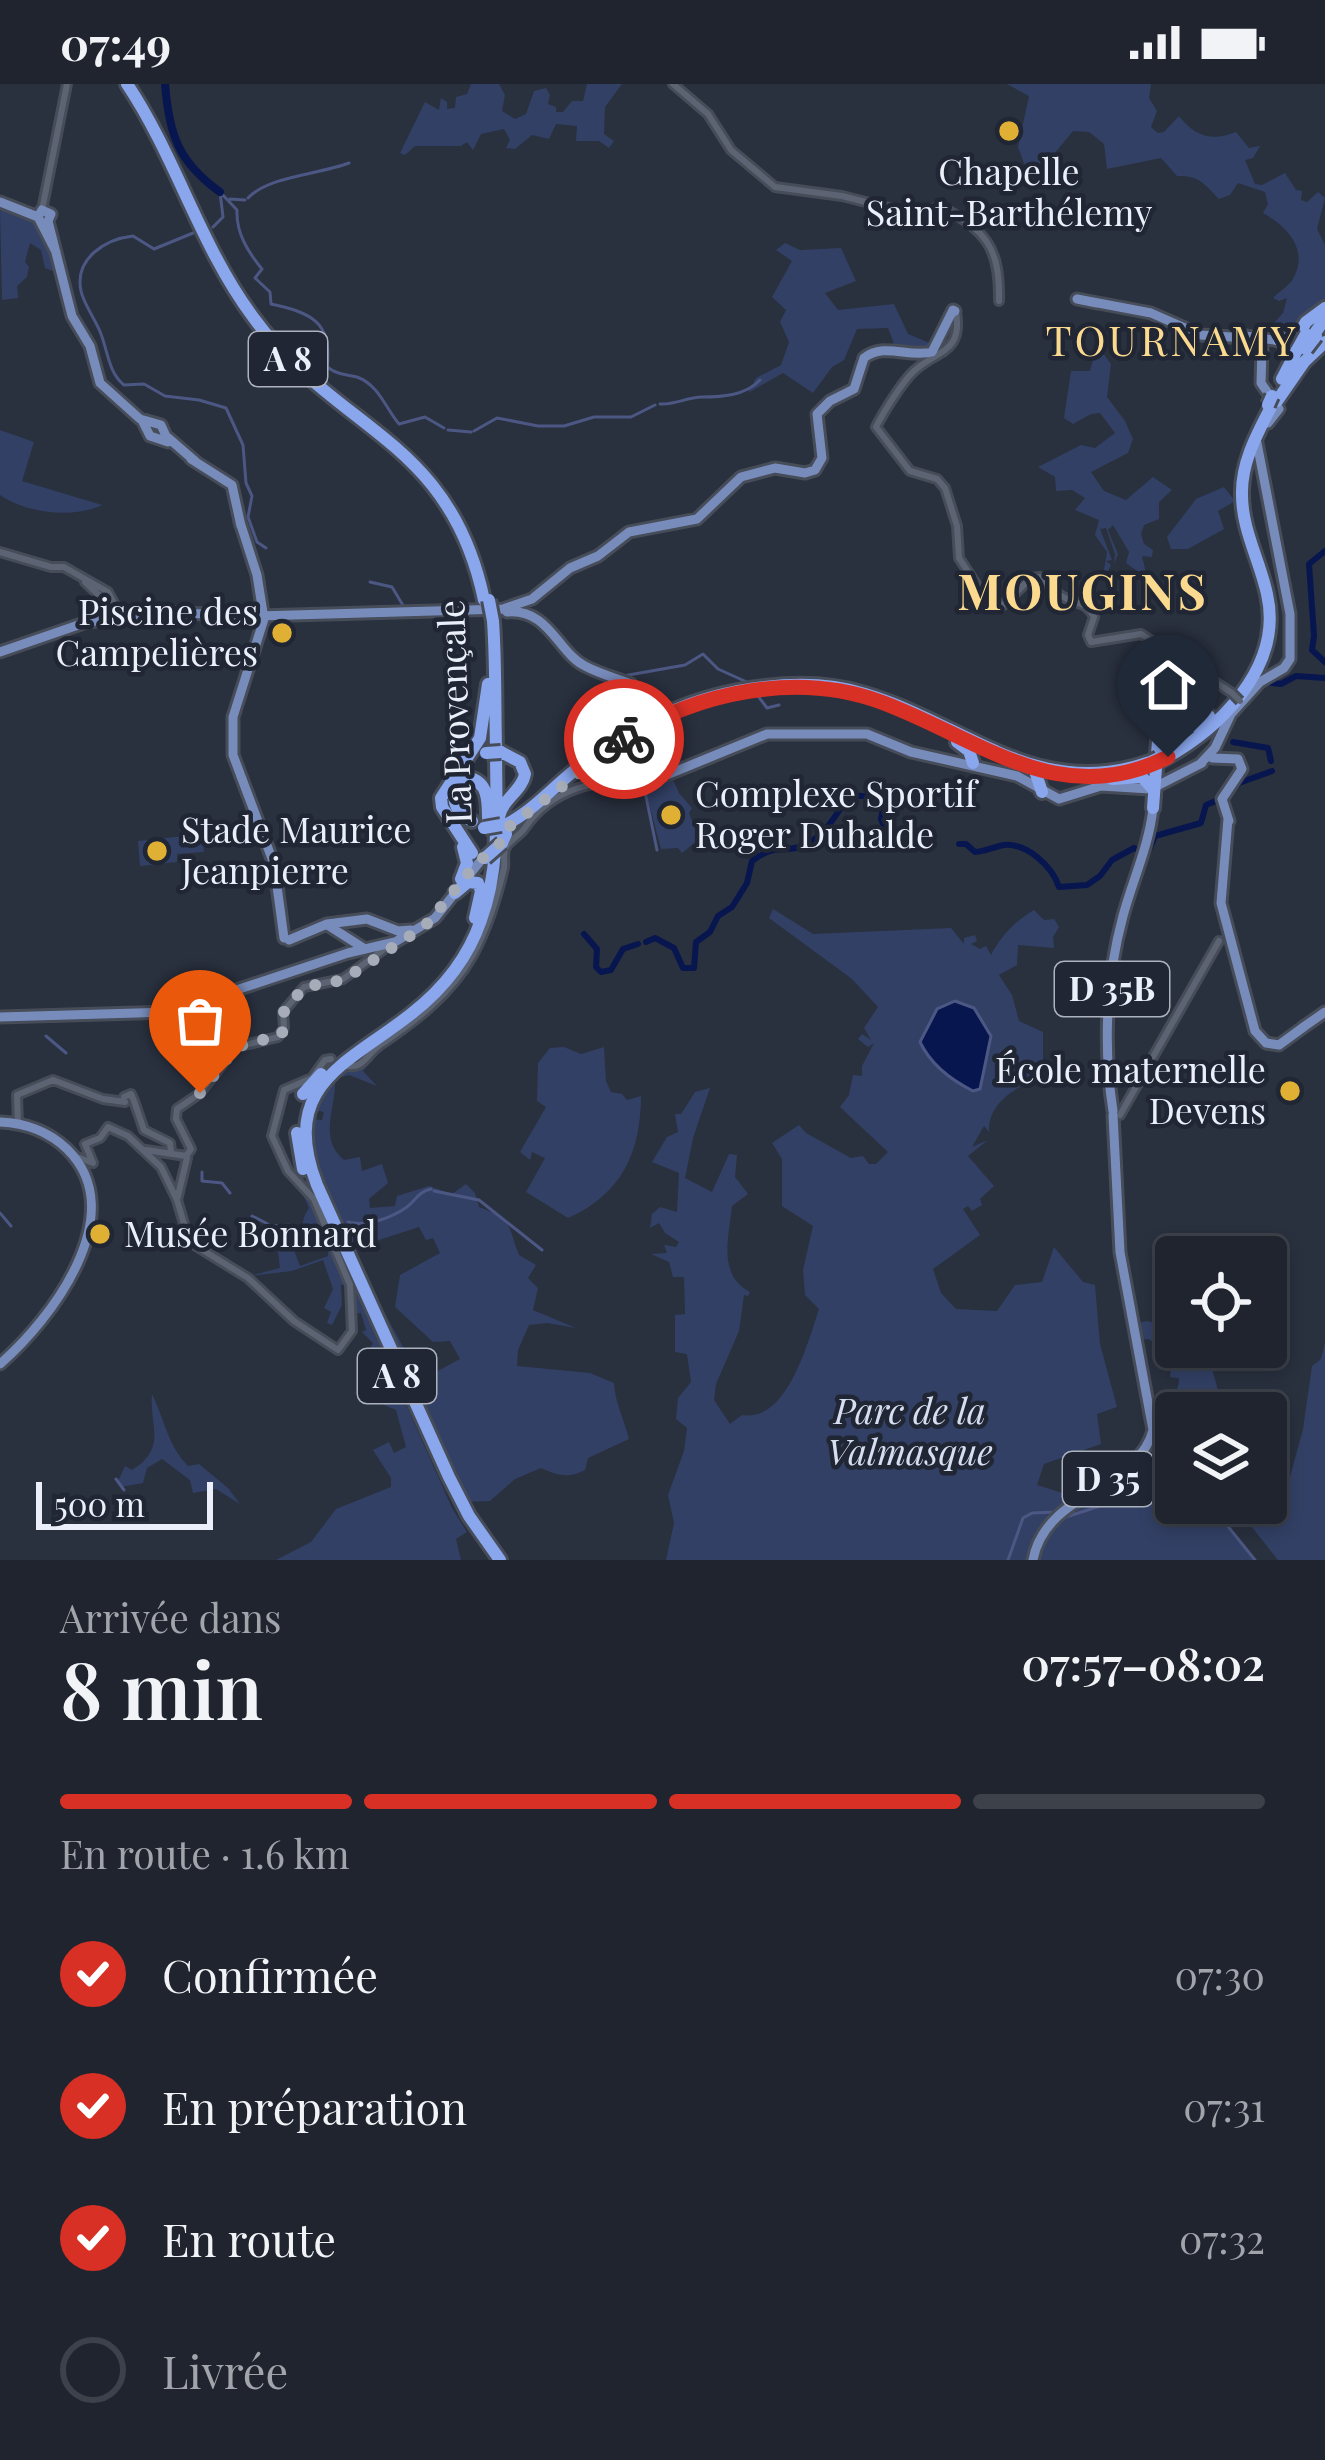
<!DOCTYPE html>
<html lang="fr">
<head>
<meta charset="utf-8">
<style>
  :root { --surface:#1f242e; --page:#2c303a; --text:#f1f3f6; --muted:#a1a4aa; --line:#3c414a; --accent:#d93025 }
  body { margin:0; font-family:"Playfair Display",serif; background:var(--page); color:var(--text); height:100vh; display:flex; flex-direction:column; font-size:45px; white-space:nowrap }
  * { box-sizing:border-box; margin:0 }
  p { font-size:39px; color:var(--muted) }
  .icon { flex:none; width:66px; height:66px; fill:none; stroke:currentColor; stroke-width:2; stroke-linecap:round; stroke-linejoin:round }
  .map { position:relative; height:1476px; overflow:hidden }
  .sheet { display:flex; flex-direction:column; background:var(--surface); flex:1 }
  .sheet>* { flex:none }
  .buttons { position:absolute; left:1155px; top:1152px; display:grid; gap:24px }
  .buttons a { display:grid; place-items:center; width:132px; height:132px; border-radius:12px; background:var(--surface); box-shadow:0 6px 18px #0003,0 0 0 3px var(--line); font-size:60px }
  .scale { position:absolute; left:36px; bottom:30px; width:177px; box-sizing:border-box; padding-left:12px; border:6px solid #eaeff9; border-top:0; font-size:33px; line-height:42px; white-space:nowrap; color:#eaeff9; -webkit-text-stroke:9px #202634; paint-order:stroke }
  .pin { position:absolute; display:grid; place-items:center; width:102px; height:102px; color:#fff; margin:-123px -51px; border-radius:50% 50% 50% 0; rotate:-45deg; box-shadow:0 0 12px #0007 }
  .pin .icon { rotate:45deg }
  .courier { position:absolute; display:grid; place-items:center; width:120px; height:120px; margin:-60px; border:9px solid #d93025; border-radius:50%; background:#fff; color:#222; box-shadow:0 3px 15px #0007 }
  .summary em { font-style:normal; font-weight:600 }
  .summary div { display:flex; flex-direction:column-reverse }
  .summary { display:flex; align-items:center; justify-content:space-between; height:204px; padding:0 60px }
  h1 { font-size:78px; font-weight:600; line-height:90px }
  .bar { display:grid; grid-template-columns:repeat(4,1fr); gap:18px 12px; align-content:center; height:144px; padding:0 60px }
  .bar i { height:15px; border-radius:9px; background:var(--line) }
  .bar .current { background:var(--accent) }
  .bar p { grid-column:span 4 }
  ol { padding:0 60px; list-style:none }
  li { display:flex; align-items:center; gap:36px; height:132px }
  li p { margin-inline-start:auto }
  li .icon { padding:12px; border-radius:50%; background:var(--accent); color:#fff; stroke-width:4 }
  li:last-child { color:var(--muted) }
  li i { width:66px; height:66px; border:6px solid var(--line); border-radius:50% }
  .status { display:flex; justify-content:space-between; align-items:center; height:84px; padding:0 60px; background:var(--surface); direction:ltr }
  .status svg { height:33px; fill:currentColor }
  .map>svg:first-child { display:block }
  .green { fill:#324065; fill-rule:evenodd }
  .water { fill:#081650; stroke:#4c5783; stroke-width:3 }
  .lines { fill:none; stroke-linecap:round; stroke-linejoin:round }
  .stream { stroke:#4c5783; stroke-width:3 }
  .canal { stroke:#081650; stroke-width:6 }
  .river { stroke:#081650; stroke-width:8 }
  .minor-casing { stroke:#464c58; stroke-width:12 }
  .major-casing { stroke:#464c58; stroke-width:15 }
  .highway-casing { stroke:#464c58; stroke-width:18 }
  .minor { stroke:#5c6474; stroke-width:6 }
  .major { stroke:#788cbc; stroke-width:9 }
  .highway { stroke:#8aa6ec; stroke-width:12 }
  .minor-bridge-casing { stroke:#464c58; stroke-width:12; stroke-linecap:butt }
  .highway-bridge-casing { stroke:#464c58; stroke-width:18; stroke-linecap:butt }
  .minor-bridge { stroke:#5c6474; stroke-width:6 }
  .highway-bridge { stroke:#8aa6ec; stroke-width:12 }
  .done { stroke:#a6acb8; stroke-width:12; stroke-dasharray:0 21.6 }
  .route { stroke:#d93025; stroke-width:15 }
  .poi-dot { fill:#dfb034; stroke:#202634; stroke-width:4.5 }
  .labels { text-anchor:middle; stroke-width:9; stroke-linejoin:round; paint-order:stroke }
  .shield { fill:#202634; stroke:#adb3be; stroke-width:3 }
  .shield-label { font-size:33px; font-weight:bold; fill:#eaeff9 }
  .poi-label { font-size:36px; fill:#eaeff9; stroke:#202634; text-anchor:start }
  .street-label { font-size:36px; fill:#eaeff9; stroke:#202634 }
  .park-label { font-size:36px; font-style:italic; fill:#d6def1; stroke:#202634 }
  .quarter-label { font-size:42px; letter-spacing:3px; fill:#fbda8f; stroke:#202634 }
  .district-label { font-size:48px; font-weight:bold; letter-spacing:3px; fill:#fbda8f; stroke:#202634 }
</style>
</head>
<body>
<div class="status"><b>07:49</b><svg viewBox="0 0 49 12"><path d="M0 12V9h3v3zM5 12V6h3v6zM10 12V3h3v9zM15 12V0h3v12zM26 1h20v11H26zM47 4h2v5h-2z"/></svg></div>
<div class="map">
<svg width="1325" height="1476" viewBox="0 0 1325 1476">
  <rect width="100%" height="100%" fill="#29303e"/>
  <path class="green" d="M471,0h28l6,11 -3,16 13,8 11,-5 8,-23 12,-3 4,7 -2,9 8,3v5h7l9,-11h11l4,-17h35l-17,23 -1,27 10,7 -5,7 -10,-7h-23l1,-15 -21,-2 -7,15 -17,-4 -17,14 -9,-1 4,-8 -6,-11 -23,5 -8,16 -6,-8 -6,4h-46l-10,9 -5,-2 25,-51 14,8 2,-12 6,4v7l8,-1 1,-11 11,-3z
    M1007,0h144l-2,14 8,13 -6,16 7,6 6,-1 15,-16c15,20 33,26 57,16l13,16 11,-2 -7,12 -8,2 10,24 7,1 23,-12 11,17 6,1 -1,9 6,2 11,-10 7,6 -8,31 8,16v59l-36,31h-26l20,-22 4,-15 -8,3 -6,-3c6,-7 17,-12 21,-21 15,-29 -9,-52 -31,-64l5,-9 -3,-12 -27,-9 -8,12 -11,4c-15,-15 -18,-23 -42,-23l-16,-18 -54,11 -3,-25 -15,-12 -16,-1 -42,51 -13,-35 11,-51z
    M0,124c42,11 47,24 58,65l-13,-5 -4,-18 -11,-7 -5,19 4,5 -2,10 -10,9 1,12 -16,2z
    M785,159l15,7 41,-2 15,33 -31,12 13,17 56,-6 14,30 24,10 -2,5h-34l-8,-21 -31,1 -13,31 -12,7 -19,26 -30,-20 -35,20 8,-15 25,-13 8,-23 -9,-20 6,-12 -14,-13 20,-36 -16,-11z
    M1097,261l14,19 -4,33 18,24 8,18 -5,14 -37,19 13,19 22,9 27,-23 19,13 -13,12v17l-15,6 -3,9 3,10 9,6 -1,7 -10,-1 4,17 -5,1 -15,-11 3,-11 -16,-27 -5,5 10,24 -4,10 1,-10 -9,-26 -6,1 12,31 -6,1 5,4 -3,6 -4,-1 3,-18 -12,-17 4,-15 -24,-10 10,-12 -13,-8 -16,1 -1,-14 -17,-10 43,-22 14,3 20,-15 -15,-20 -9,1 -18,10 -9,-6 7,-47h19z
    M0,346l34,12 -12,39 80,24c-28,14 -77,8 -102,-10z
    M1224,403l11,14 -17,10 6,18 -36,20h-17l-4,-12 29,-38z
    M671,691l8,18 13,15 -3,5 10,26 -17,14 -4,-5 -17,1 -17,-65z
    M202,750l2,18 -27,2v8l-37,4 -2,-25z
    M773,825l40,25 138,-6 13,16v-6l11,-3 2,6 -6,3 9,5 6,-3 5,9c10,-19 23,-33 43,-45l10,10 10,-1 5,8 -6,10 1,11 -36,-3 -1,20 -18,10 13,20 7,26 24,11v43c-25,11 -55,27 -54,57l-5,-6 -12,21 16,-7 -20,16 26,30 -14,13 2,6 -10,6 -4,-5 -5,3 17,26 -47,34 8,24 15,16 41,2 18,-26 27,-3 12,-35 29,35 12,3 5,59 17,63 -20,7 4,30 -57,20 -7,21 48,15 29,-14 41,-35 5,-6 2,-20 6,-3 11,-40v-4l-9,-1 3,-24 -25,-14 -7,1 -3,-17 9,-2 29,8v18h30l13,47v19h-43l-1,89 43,15 38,43h-590l8,-37 -6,-28 16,-44 3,-23 -11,-9 2,-21 13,-16 -4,-28 -12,-2v-37l10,-1 -1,-37h-11l-4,-15 -18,-8 16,-1 -3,-8 12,2 3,-5 -14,-9 -6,-10 -9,5 2,-14 8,-7 17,5 2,-39 -27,-11 15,-25 11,-5 -3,-18h6l14,-22 15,-4 -17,50 -8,40 27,14 17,-38 8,1 -2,22 13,17 -16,12c-3,31 -15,69 18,86l-2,4 -4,-1 -5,36 -23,53 -2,16 16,24 12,-9c45,8 66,-73 77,-106l-14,-14 -2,-25 10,-44 -31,-20v-47l-10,-16 27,-18 7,8 45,25 12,-2 6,8h7l12,-12 -48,-45 9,-12 4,-20 9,1v-10l12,-23 -6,4 -10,-8 4,-5 9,6 -7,-12 14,-21 -26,-28 -83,-61z
    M388,959l-25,28 14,15 -28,-11 -14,4c2,27 -18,59 9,81l16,-3 2,14 20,-7 6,19 -19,16 1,9 25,-2 2,-10 32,-10 23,8 14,-10 9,9 4,14c36,13 28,19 40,48l17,10 -8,13 10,10 -5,22 43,18 -29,-5 -18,2 -11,25 -1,16 73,7 24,10c1,20 10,36 15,56l-41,19 -3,12c-16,9 -29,5 -44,-2l-26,11 -25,22 -25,1 -40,-83v-15l-9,-8 -100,-221 -6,-29 2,-27 10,1 2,-8 -9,-2 27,-44 17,2zM419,1143l7,13 7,-2 7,15 -40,22 -5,32 38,35 17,-1 10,18 -39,21 -70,-129 3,-11h25z
    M564,963l17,7 23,-7 2,34 5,11 11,2 5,6 14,-4c0,56 -20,99 -73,122l-42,-26 19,-34 -13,-6 -2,8 -10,-8 26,-45 -9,-6 1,-38 12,-15z
    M300,1104l9,6 39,88 -7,3 1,20 -10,20 -5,-2 4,-11 -7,-4 9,-19 -10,-29 -31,11 -43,5 31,-8 -2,-17 16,-1 6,16 28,-10v-8l-15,-1c-12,-12 -14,-25 -4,-39z
    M353,1201l99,223 15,24 -11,7 5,21h-185l35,-18 25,-33 55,-22v-9l-18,-28 16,-8 5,11 12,-6 -10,-37 -24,-10 1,-31 8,6 17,32 -16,-36 -19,-10 10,-18 -11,-11 4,-2 -5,-17 -9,1z
    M1325,1258v218h-47l-27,-34 -19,-3 -1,5 -12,-13 -35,-12h82v-27l24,1 13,-48 9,-63 9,-7z
    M152,1310c13,26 15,50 36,72l11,-2 29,24 12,16 -24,-15 -23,4 -3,-13 -28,-21 -15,9 -4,15 -22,4 -3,-6 7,-15 7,4c36,-22 17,-45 20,-76z"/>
  <path class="water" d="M955,917l19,7 17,28 -11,53 -7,2c-22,-11 -42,-26 -53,-49l17,-33z"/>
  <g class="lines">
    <path class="stream" d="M220,108l17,18c-1,23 11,42 25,59l-7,9 15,14 1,12c39,8 62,18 56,63 11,8 18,7 30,10 22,8 29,32 42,47l26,-7 19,11
      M248,114c21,-22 69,-23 101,-35
      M230,115l15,1
      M213,143l10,-10 -3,-25
      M198,147l-44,18 -21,-13c-27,3 -59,22 -52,55 3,14 15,29 20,43 7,19 8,39 23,51l20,-1 21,12 34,4 27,8 17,37 3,38 6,13 -4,21 9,25 9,6
      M660,320c15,1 27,-7 42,-7 19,0 43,-1 58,-17
      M448,346l23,2
      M474,347l23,-13 41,8h26l30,-9h37l24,-12
      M370,498l22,5 12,20
      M623,592l62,-11 18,-11 15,15 31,14
      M758,612l9,12 12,-3
      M643,698l14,68
      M46,952l20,17
      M202,1088v9l20,2 8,10
      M434,1107l45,9 63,50
      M0,1129l11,13
      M252,1132l20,10 16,-1
      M348,1138c19,5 43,-4 59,-15 10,-8 11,-15 24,-18
      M301,1146l12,4
      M116,1395l8,11
      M1182,1419l36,11 37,46
      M1066,1433l68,-22 42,6
      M1008,1476l15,-42 9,-5 25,-1"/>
    <path class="canal" d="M1325,467l-16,13 5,72 -2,14 13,12
      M1265,598l16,2 15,-8 29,2
      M1233,658l35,6 3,13
      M1233,706l6,-7 33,-12
      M888,748l34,15
      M959,760h7l9,8c11,-1 18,-5 29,-7 23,-2 48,21 55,42l28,-2 13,-9 12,-16 22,-12 7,3
      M1148,768l7,-16 46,-13 5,-18 12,-5
      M584,850l13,15 -1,18 5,5 10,-2 12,-21 15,-5
      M646,858l9,-4 19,10 9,20h11l2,-26 14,-10 8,-16 14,-9 15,-24 5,-22c25,-18 26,-8 48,-14 25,-8 36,-34 50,-52l35,3 -4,21 5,12"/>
    <path class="river" d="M165,0c4,50 13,78 55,108"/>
    <defs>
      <path id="minor" d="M673,0l35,30 23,36 44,37 67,9 75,19 23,-9c47,25 60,42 59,95
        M42,126l25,-126
        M956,228c7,41 -19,38 -42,59 -12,11 -31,42 -38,56l34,44 27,8 8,9 12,38 2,32 28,43 15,5 29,-28 9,-1c8,6 14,15 23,20 14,8 22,3 31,20l-6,18 3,7 50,-8 91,59
        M0,468l51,15h12
        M64,483l44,25 13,24
        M85,498l34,32
        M343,981c21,6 22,-10 37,-20 36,-24 71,-51 93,-90 15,-28 24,-57 31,-87 1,-7 -1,-13 1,-19 3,-8 14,-13 19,-20 29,-43 73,-49 122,-50
        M124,1013l7,-3 3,7
        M134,1017l10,29 26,13 1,9
        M1120,1031l99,-174
        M18,1040l-1,-29 36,-15 50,19 22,3
        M146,1066l40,6
        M74,1072l19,7 -8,-19 15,-6 8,-11 20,9 33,31 16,33 10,34 9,12 52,32 46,43 44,29 14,-19 -2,-46 -36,-86 -26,-28 -16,-35 12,-46 28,-12 13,-18 6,-1
        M186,1072l5,-7 -15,-30 1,-10 22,-15 37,-47 42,-10 6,-9 -1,-16 21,-25 39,-8 40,-29
        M177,1116l10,-42"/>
      <path id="major" d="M0,118l38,15
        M56,168l-18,-35 4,-7 9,4 -3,7 24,95 18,30 10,37 40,36 21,6 5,11 30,26
        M1097,219l-20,-4 74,14 50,22 44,3 6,5
        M1245,252l36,5
        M1262,265l-1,34 18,26 -11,14
        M143,338l7,14 18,6
        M191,375l41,26 9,41
        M240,438l17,53 7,44 -31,98v38l41,109 10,74
        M507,528c42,-4 51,41 78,54 15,8 31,12 46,18l8,39
        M179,529l79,3 245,-7 29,-10 38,-31 28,-12 31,-24 68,-13 44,-42 34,-9 30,5 10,-3 7,-12 -5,-44 13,-13 24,-12 10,-31c20,-16 44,0 68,-6l21,-42 2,1 -3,2
        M0,568l87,-30 94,-10
        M641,647l12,47
        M1212,674l26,1
        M1200,680l15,-16 16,-34 29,-32 24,-14 6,-9v-45l-33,-171
        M646,695l23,-5 98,-40h100l44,18 106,24 42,23 42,-13 49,3
        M1157,702l45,-23
        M1228,735l-7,84 34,128 11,12 13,2 26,-19
        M1229,737l-7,-22 20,-30 -4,-10
        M329,842l36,23
        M289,856l38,-16 40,-5 31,12 13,-1
        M0,933l170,-5 178,-59 47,-11 40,-24 47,-59
        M1302,944l23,-16
        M1113,1027c-10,-64 -7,-133 10,-195 10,-37 26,-70 30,-108
        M0,1038c26,1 48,9 67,27 65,64 -15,170 -67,215
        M1033,1476c12,-68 106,-72 120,-130l-33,-178 -7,-137"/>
      <path id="highway" d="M127,0c49,73 73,162 126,233 84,115 197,120 231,283
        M1312,253l13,-18
        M1279,256l19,-4 8,-14 19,-14
        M1282,295l15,-29
        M1277,317l27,-39 21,-20
        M493,537c3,42 2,85 3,128 0,57 5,117 -15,171 -13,38 -39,70 -70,94 -63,50 -133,70 -94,171l132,292 20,39 31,44
        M957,658l12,9 4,12
        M1158,678c60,-31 126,-94 109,-168 -7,-33 -25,-64 -25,-99 -1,-32 15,-61 29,-88
        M1036,690l6,18
        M1112,695l30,-2 10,11
        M1153,724l6,-80 10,-6 26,4 14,-10
        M499,733c4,-19 23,-26 26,-43l-5,-12 -19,-10
        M472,737c-15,-8 -21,-19 -15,-35l11,-8c20,3 20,23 20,40
        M502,759l4,-9 -3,-8c28,-13 48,-37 72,-56 57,-45 117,-75 190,-83 34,-4 68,-3 100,7 101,30 172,108 285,68
        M472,769l-30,-46 -1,-9 39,-60 8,-54
        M461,795l6,-16 -4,-16
        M455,809l13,-11 10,1 3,8 -6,27
        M303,1010l18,-20
        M297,1049l6,36"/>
    </defs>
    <use href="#minor" class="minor-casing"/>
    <use href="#major" class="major-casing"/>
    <use href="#highway" class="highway-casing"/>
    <use href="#minor" class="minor"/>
    <use href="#major" class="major"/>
    <use href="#highway" class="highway"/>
    <defs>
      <path id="minor-bridge" d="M1232,609l8,8"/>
      <path id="highway-bridge" d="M1306,265l10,-13
        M1297,266l9,-16
        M1268,321l4,-9
        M489,516l4,21
        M486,669l15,-1
        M1150,678l8,-4
        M484,744l17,-3
        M485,774l17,-15"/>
    </defs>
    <use href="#minor-bridge" class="minor-bridge-casing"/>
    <use href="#highway-bridge" class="highway-bridge-casing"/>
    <use href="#minor-bridge" class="minor-bridge"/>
    <use href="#highway-bridge" class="highway-bridge"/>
  </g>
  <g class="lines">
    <path class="done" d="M200,1009l36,-46 45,-12 4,-9 -2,-13 21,-26 39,-7 82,-54 52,-63 27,-23 6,-14 114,-87"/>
    <path class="route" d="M624,655c73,-47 173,-68 257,-37 98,36 178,110 287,55"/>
  </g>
  <g class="poi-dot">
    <circle cx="1009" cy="47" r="12"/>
    <circle cx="282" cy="549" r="12"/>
    <circle cx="671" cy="731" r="12"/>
    <circle cx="157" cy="767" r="12"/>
    <circle cx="1290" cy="1007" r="12"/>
    <circle cx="100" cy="1150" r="12"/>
  </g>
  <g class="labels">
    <g class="shield">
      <rect x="249" y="248" width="78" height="54" rx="9"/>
      <rect x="1055" y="878" width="114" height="54" rx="9"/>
      <rect x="358" y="1265" width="78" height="54" rx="9"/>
      <rect x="1063" y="1368" width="90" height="54" rx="9"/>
    </g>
    <g class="shield-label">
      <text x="288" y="287">A 8</text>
      <text x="1112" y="917">D 35B</text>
      <text x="397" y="1304">A 8</text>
      <text x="1108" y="1407">D 35</text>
    </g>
    <g class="poi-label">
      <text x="1009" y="101" text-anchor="middle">Chapelle<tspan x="1009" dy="41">Saint-Barthélemy</tspan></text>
      <text x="258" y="541" text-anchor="end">Piscine des<tspan x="258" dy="41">Campelières</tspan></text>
      <text x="695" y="723">Complexe Sportif<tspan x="695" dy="41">Roger Duhalde</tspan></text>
      <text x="181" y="759">Stade Maurice<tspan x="181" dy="41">Jeanpierre</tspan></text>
      <text x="1266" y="999" text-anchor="end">École maternelle<tspan x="1266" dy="41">Devens</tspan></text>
      <text x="124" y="1163">Musée Bonnard</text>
    </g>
    <g class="street-label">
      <text transform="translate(455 628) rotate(-92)" y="13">La Provençale</text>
    </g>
    <g class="park-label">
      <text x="910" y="1340">Parc de la<tspan x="910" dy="41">Valmasque</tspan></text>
    </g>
    <g class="quarter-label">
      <text x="1172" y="272">TOURNAMY</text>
    </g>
    <g class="district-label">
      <text x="1083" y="526">MOUGINS</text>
    </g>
  </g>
</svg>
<div class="buttons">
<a><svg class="icon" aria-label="locate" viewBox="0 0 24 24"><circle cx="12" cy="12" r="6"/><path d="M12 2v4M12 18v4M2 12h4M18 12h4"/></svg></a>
<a><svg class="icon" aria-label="layers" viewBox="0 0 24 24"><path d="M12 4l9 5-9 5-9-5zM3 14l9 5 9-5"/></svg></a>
</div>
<div class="scale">500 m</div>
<div class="pin" style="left:200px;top:1009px;background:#ea580c"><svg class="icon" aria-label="bag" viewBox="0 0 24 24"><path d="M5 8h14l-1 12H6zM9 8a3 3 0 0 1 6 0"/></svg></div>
<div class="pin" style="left:1168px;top:673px;background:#1f2937"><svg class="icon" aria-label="home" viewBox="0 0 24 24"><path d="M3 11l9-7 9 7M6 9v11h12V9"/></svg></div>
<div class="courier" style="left:624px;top:655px"><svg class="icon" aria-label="bike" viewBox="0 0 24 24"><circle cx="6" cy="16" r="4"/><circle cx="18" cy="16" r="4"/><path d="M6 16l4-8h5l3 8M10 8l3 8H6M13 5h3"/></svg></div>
</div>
<section class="sheet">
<div class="summary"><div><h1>8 min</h1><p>Arrivée dans</p></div><em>07:57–08:02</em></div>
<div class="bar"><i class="current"></i><i class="current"></i><i class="current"></i><i></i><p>En route · 1.6 km</p></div>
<ol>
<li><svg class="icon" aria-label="check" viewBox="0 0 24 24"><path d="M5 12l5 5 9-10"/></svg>Confirmée<p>07:30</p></li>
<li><svg class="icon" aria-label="check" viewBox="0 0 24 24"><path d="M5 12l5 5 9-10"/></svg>En préparation<p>07:31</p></li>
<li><svg class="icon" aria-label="check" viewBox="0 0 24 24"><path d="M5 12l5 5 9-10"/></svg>En route<p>07:32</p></li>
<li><i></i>Livrée</li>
</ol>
</section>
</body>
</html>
